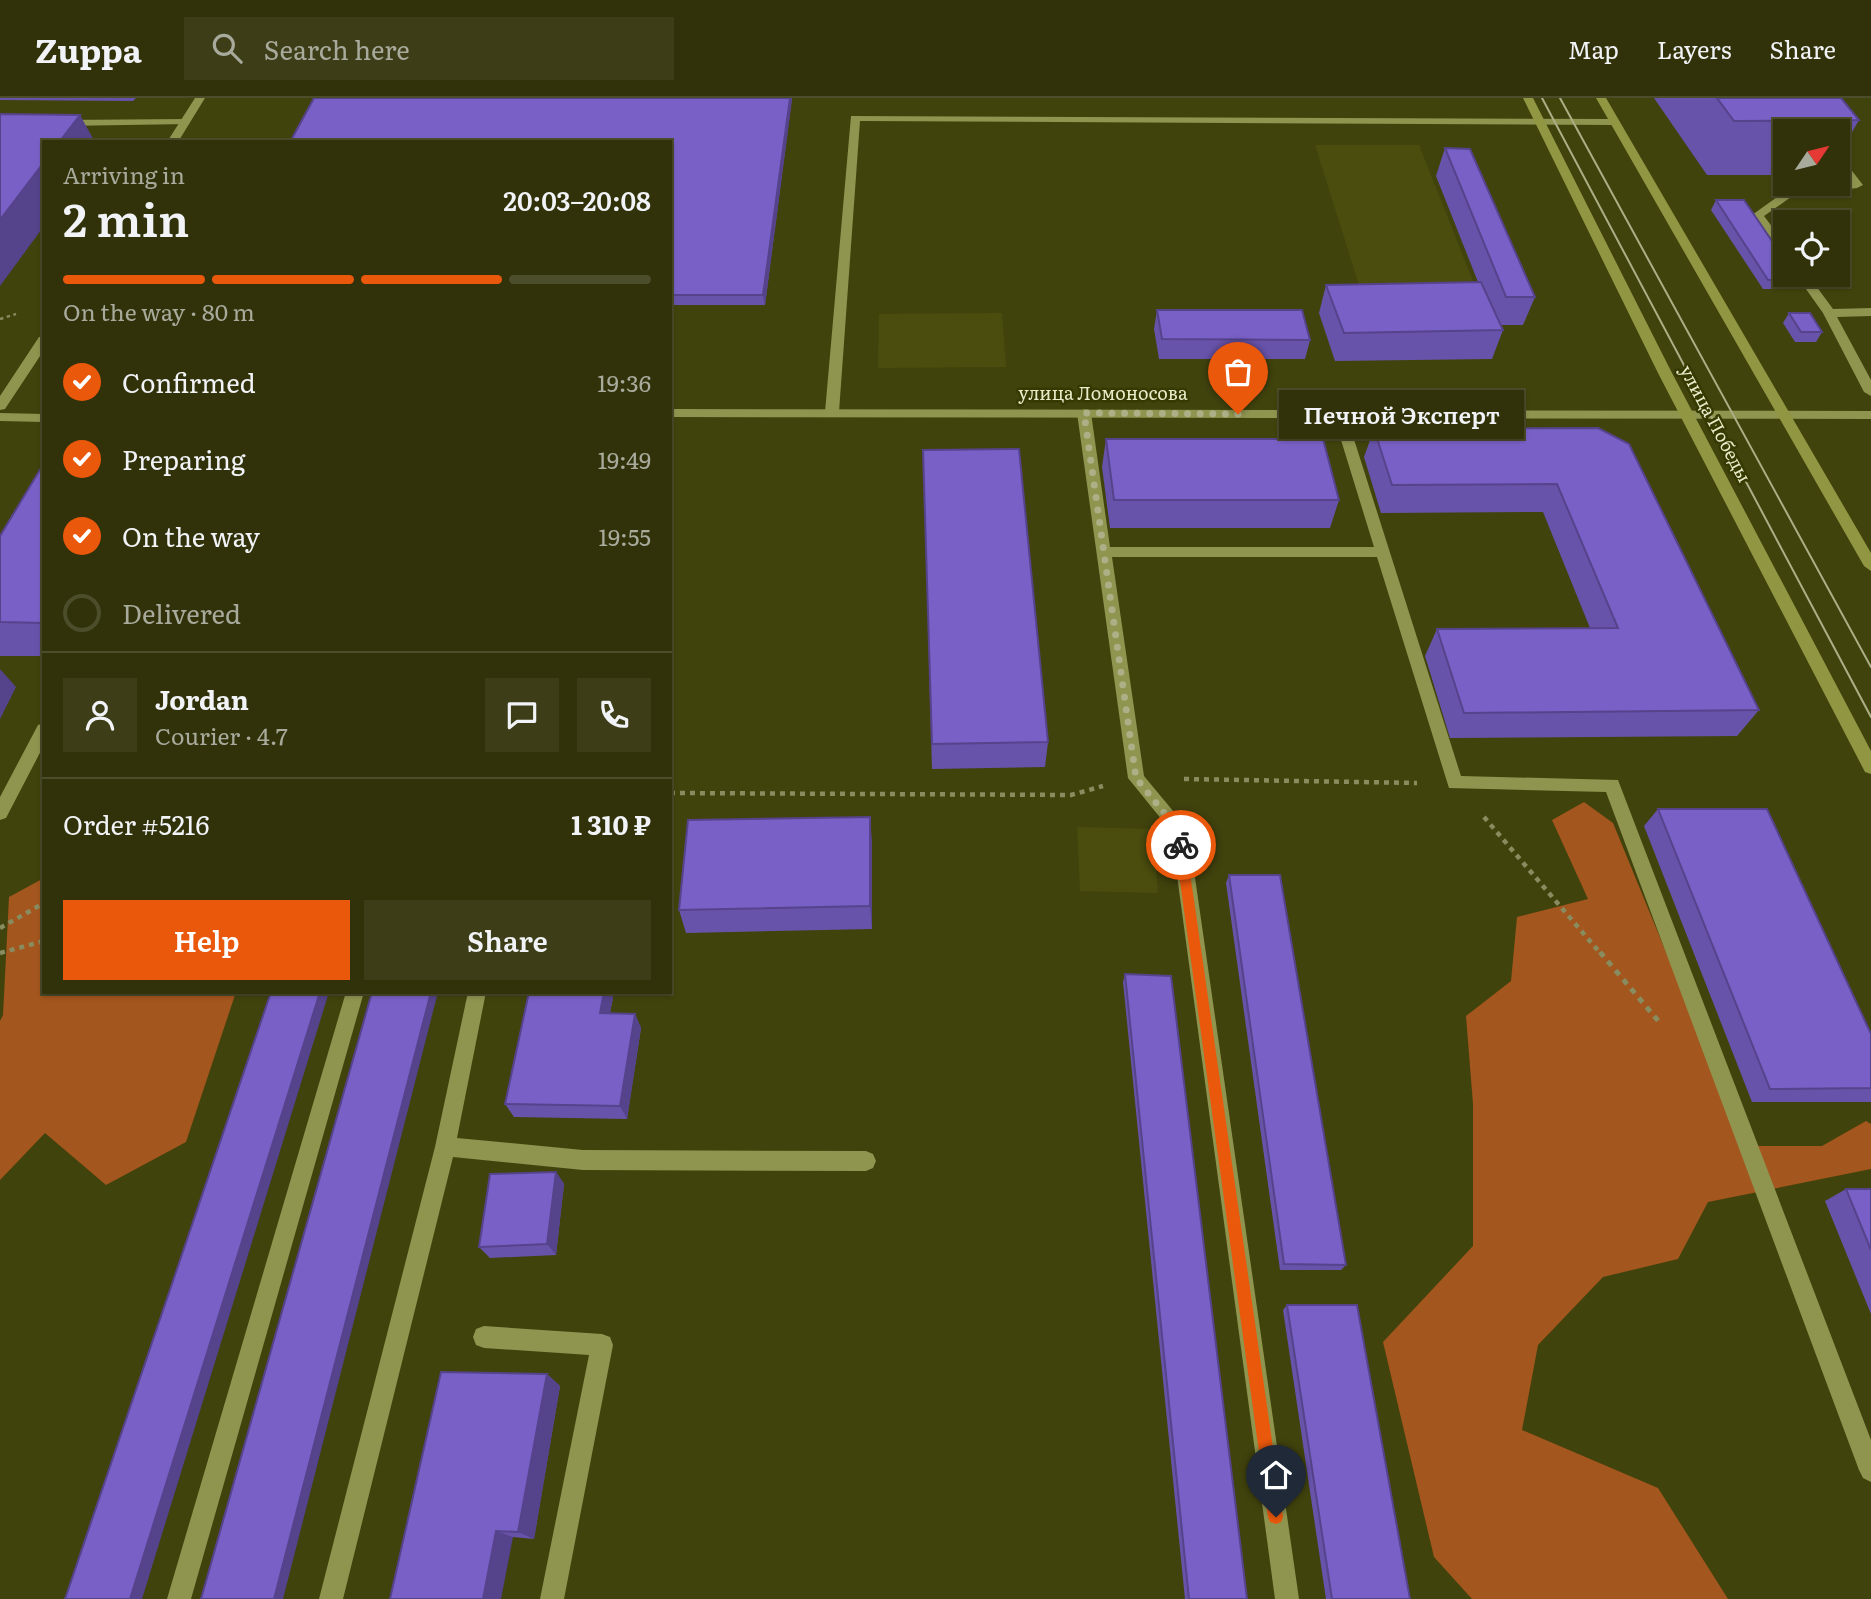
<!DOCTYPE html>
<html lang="en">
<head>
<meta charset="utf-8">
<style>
  :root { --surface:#31320a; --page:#3d3e18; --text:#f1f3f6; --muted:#a8aa9c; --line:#4c4d2b; --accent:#ea580c }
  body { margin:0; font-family:Literata,serif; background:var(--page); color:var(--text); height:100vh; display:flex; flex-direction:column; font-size:26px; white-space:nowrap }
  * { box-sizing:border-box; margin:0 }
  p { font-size:23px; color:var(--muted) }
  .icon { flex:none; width:38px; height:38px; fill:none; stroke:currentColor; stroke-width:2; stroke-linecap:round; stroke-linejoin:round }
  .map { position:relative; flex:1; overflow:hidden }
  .sheet { position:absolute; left:42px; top:42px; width:630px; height:854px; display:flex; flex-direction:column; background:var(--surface); border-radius:0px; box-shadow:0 2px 5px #0004,0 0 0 2px var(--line) }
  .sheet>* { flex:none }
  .needle { width:46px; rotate:55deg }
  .tools { position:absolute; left:1773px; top:21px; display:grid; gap:14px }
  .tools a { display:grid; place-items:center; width:77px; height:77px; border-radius:0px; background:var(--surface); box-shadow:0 2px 5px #0004,0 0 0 2px var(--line); font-size:35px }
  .pin { position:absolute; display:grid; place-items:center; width:60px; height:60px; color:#fff; margin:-72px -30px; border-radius:50% 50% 50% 0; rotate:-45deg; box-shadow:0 0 7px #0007 }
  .pin .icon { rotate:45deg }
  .courier { position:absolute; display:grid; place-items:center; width:70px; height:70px; margin:-35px; border:5px solid #ea580c; border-radius:50%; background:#fff; color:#222; box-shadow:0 2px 9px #0007 }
  .bubble { position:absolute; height:49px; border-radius:0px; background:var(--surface); box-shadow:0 2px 5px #0004,0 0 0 2px var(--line); font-size:23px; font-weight:600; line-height:49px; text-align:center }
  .overview em { font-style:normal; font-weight:600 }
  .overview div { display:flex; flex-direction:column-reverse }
  .overview { display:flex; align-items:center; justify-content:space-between; height:119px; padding:0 21px }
  h1 { font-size:46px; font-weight:600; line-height:52px }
  .bar { display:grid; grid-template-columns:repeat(4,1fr); gap:10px 7px; align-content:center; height:84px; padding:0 21px }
  .bar i { height:9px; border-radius:5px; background:var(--line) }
  .bar .active { background:var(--accent) }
  .bar p { grid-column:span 4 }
  .line { display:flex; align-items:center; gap:18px; padding:0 21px; border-top:2px solid var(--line) }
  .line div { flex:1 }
  .round { display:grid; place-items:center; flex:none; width:74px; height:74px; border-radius:0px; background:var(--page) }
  ol { padding:0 21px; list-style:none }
  li { display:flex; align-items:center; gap:21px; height:77px }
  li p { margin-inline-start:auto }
  li .icon { padding:7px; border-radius:50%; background:var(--accent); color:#fff; stroke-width:4 }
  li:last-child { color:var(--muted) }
  li i { width:38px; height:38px; border:4px solid var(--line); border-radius:50% }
  .cta { display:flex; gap:14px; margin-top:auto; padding:14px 21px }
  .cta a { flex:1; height:80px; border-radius:0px; background:var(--accent); color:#fff; font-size:28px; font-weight:600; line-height:80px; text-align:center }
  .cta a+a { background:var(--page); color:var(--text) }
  header { display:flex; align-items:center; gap:42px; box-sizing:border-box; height:98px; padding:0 35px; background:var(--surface); border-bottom:2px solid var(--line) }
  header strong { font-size:33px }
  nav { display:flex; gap:38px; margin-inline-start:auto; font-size:24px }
  .search { width:490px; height:63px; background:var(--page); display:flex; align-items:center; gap:18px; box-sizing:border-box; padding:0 24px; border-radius:0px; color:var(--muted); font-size:26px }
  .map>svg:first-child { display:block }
  .built { fill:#4a4d0e }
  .forest { fill:#a3561d }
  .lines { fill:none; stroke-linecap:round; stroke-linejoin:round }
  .path-far2 { stroke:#898c5f; stroke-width:2.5; stroke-dasharray:3.5 3.5; stroke-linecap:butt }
  .path-far1 { stroke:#898c5f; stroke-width:4.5; stroke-dasharray:5 5; stroke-linecap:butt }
  .path { stroke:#898c5f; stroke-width:5; stroke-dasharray:6 6; stroke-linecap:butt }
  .service { fill:#8f944f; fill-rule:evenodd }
  .minor { fill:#8f944f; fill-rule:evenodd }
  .tertiary { fill:#8f944f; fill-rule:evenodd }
  .secondary { fill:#919642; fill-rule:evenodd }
  .tram { stroke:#acaf85; stroke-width:2 }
  .wall { fill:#6853aa }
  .shaded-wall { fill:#55438b }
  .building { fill:#7960c6; stroke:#55438b; stroke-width:2 }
  .route { fill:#ea580c }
  .done { stroke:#adb087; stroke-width:7; stroke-dasharray:0 12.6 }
  .labels { text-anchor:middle; stroke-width:5; stroke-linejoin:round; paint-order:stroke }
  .far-street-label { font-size:18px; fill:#e7ebc8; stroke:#363900 }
</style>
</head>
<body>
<header>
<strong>Zuppa</strong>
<div class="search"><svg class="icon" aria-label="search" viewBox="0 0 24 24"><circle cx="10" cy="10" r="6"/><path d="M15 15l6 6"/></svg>Search here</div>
<nav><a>Map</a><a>Layers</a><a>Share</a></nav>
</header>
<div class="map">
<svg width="1871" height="1501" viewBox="0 0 1871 1501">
  <rect width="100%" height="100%" fill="#41430d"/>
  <path class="built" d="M1315,47h104l62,156h-117z
    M1002,215l4,54 -128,1 1,-54z
    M1077,729l75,2 6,64 -78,-2z"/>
  <path class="forest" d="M1584,704l29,21 117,285 20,38h72l44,-25 5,3v45l-163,33 -30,57 -75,18 -65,68 -16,85 136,58 70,111h-256l-38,-42 -51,-215 90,-96v-142l-7,-88 45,-35 6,-64 71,-18 -36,-79z
    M44,780v114h192l-50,150 -80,43 -61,-52 -45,47v-159l3,-6 6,-118z"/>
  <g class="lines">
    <path class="path-far2" d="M0,221l16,-5"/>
    <path class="path-far1" d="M1184,681l233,4
      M670,695l401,2 32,-9
      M1484,719l117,137
      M0,830l44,-25
      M0,855l44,-12"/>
    <path class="path" d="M1600,854l60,71"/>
    <path class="service" d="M851,18l764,3 5,3 -5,3 -755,-4 -21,291 -7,4 -7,-4z
      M185,21l4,1v4l-126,2 -5,-3 5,-3z
      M1838,59l4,1 21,27 -6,3 -66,9 -27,19 21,28v12l-4,-1 -29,-40 32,-23 65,-9 -11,-16z
      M1796,177h12l25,34 38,-1v8l-34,1 34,63v16l-7,-4 -41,-79z
      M1084,311l7,4 19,134h264l-41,-133 7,-4 5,1 116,365 157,4 253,660v42l-8,-4 -4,-8 -253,-678 -157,-4 -72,-231h-265l32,219 44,53 111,770h-24l-104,-768 -43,-53 -51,-365z
      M44,625v22l-38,73 -6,2v-23l38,-72z
      M346,894h18l-173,607h-24z
      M468,894h18l-29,146 126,12 283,1 7,3 3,7 -3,7 -7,3 -283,-1 -130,-13 -110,442h-24l116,-452z
      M484,1228l118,8 8,3 3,8 -49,254h-24l49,-244 -105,-7 -8,-3 -3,-8 3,-8z"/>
    <path class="minor" d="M195,0h10l-27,44h-11z
      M44,238v14l-39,59 -5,1v-14l39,-59z"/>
    <path class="tertiary" d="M670,311l1201,2v8l-1201,-2z
      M0,315l44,1v8l-44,-1z"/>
    <path class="secondary" d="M1523,0h10l139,275 199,378v23l-6,-2 -207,-399z
      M1596,0h10l265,455v18l-7,-5z"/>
    <path class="tram" d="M1542,0l329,619
      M1560,0l311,569"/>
  </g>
  <path class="wall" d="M0,0h136l-3,3 -133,-1z
    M314,0h478l-27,207h-95v-163z
    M1654,0h187l18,22 -21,37v-26h-53v44h-78z
    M1445,50l90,149 -12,28h-22l2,5 -11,29 -157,2 -16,-48 7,-28 152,-3 -42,-106z
    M1716,102l82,79 -6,10h-29l-52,-79z
    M1157,212l153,30 -5,19h-146l-5,-30z
    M1789,215l33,19 -6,10h-21l-12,-19z
    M1598,330l161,282 -22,26 -287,2 -25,-82 12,-27 153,-1 -47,-116 -162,1 -17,-56 10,-28z
    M1106,341l233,61 -9,28h-220l-8,-61z
    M923,352l125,292 -3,25 -113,2z
    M44,365v193h-44v-120z
    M1658,711l213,225v68h-119l-108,-276z
    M872,743v88l-186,4 -7,-23z
    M1229,777l117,390 -5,5h-61l-54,-387z
    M1125,876l122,625h-62l-62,-617z
    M529,894h85l-4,21 25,1 6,14 -14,91 -113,-2 -9,-13z
    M556,1074l8,12 -8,71 -66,3 -11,-11z
    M1846,1091h25v125l-46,-113z
    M1287,1207l123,294h-84l-43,-289z
    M547,1276l13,12 -26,153 -21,-2 -123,62z"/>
  <path class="shaded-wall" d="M790,0h2v2l-27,205 -2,-10z
    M80,17l15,27h-36z
    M44,64v64l-44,60v-66z
    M670,374l2,7 -2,13z
    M0,571l16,18 -16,32z
    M870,719l2,24v88l-2,-23z
    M320,894h9l-187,607h-12z
    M431,894h7l-155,607h-9z
    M604,894h10l-7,36 -7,-15z
    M635,916l6,14 -14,91 -7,-13z
    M556,1074l8,12 -8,71 -9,-11z
    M547,1276l13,12 -26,153 -16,-7z
    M496,1433l17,6 -12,62h-18z"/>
  <path class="building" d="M314,0h476l-27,197h-93v-153h-380z
    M1717,0h124l18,22 -125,1z
    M0,16l80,1 -21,27h-15v20l-44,58z
    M1445,50l25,1 65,148h-29z
    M1716,102h28l41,60v15h10l3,4 -30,1z
    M1481,184l22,48 -159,3 -18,-48z
    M1157,212h145l8,30 -148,-1z
    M1789,215h21l12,19h-21z
    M1598,330l31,16 130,266 -295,3 -27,-84 181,-1 -61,-144 -165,1 -18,-56z
    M1106,341h217l16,61h-225z
    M1019,351l29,293 -116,2 -9,-294z
    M44,365v160l-44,-1v-86z
    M1658,711h109l104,225v54l-101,1z
    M870,719v89l-191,4 9,-90z
    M1229,777h51l66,390 -62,-1z
    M1125,876l46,2 76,623h-58z
    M271,894h49l-190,607h-65z
    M372,894h59l-157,607h-73z
    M529,894h75l-4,21 35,1 -15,92 -115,-2z
    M556,1074l-9,72 -68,3 11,-73z
    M1846,1091h25v61z
    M1287,1207h70l53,294h-78z
    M441,1274l106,2 -29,158 -22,-1 -13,68h-93z"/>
  <path class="route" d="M1181,742l5,5 97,672 -2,5 -5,2 -6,-2 -2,-5 -93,-672z"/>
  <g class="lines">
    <path class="done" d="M1181,747l-3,-15 -42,-52 -52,-365 154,1"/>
  </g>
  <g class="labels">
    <g class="far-street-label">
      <text x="1103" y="302">улица Ломоносова</text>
      <text transform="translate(1715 326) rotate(62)" y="6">улица Победы</text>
    </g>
  </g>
</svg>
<div class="tools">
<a><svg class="needle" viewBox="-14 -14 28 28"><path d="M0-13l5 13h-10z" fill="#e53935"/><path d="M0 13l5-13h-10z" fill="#a8aa9c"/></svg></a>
<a><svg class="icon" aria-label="locate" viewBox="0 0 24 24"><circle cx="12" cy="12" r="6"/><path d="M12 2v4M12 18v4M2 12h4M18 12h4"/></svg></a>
</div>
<div class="pin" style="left:1238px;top:316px;background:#ea580c"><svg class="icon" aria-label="bag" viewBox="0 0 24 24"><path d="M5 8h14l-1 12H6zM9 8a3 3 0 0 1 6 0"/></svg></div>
<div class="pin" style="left:1276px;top:1419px;background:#1f2937"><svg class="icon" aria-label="home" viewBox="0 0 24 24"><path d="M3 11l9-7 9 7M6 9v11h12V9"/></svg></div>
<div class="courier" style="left:1181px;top:747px"><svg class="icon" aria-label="bike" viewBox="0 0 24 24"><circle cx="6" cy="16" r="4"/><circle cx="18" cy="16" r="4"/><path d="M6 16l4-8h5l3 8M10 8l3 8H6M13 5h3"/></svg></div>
<div class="bubble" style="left:1279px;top:292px;width:245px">Печной Эксперт</div>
<section class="sheet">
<div class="overview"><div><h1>2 min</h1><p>Arriving in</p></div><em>20:03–20:08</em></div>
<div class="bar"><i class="active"></i><i class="active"></i><i class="active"></i><i></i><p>On the way · 80 m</p></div>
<ol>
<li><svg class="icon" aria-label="check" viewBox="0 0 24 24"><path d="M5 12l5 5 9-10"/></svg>Confirmed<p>19:36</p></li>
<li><svg class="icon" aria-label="check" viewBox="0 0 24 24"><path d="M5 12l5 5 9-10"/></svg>Preparing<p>19:49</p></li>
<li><svg class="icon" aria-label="check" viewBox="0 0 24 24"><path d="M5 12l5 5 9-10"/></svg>On the way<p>19:55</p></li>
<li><i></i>Delivered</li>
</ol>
<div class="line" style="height:126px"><a class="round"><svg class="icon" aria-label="person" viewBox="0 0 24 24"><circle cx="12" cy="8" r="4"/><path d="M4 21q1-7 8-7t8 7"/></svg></a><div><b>Jordan</b><p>Courier · 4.7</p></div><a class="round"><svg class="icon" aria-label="chat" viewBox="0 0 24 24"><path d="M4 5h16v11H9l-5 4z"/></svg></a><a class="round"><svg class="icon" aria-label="phone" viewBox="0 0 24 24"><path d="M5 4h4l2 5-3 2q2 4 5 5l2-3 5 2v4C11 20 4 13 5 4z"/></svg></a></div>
<div class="line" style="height:91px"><div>Order #5216</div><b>1 310 ₽</b></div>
<div class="cta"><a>Help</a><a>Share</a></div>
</section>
</div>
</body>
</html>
